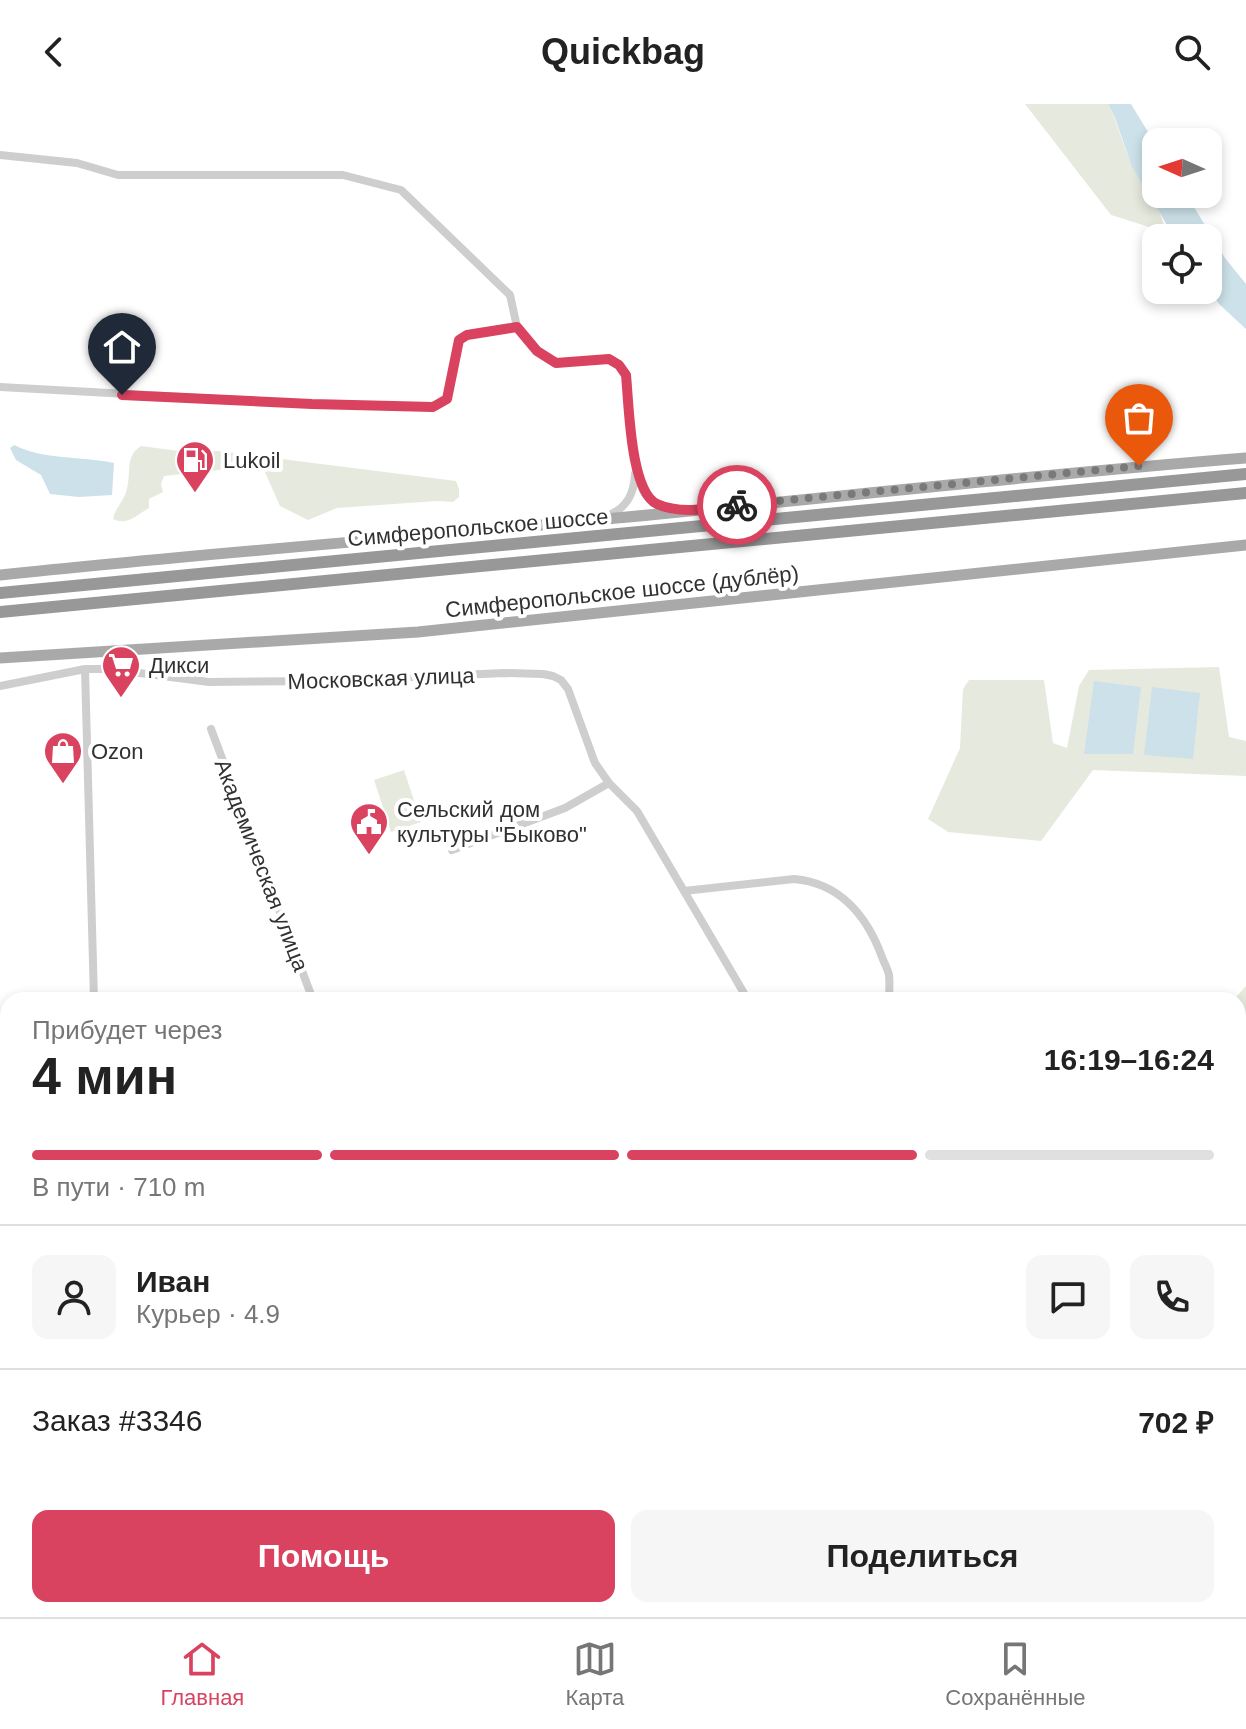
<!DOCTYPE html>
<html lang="ru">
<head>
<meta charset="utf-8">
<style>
  :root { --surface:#fff; --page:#f6f6f6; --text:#222; --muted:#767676; --line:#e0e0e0; --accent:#d94360 }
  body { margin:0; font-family:Helvetica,sans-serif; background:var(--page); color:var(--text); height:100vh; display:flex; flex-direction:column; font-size:30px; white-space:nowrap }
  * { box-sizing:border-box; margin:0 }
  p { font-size:26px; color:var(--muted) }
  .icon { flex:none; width:44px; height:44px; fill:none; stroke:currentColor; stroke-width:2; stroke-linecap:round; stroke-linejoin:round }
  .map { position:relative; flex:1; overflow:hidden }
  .sheet { position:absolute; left:0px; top:888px; width:1246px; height:626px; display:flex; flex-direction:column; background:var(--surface); border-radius:24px 24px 0 0; box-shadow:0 4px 12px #0003 }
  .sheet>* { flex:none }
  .needle { width:52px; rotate:273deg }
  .fabs { position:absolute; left:1142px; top:24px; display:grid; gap:16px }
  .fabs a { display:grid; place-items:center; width:80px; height:80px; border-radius:16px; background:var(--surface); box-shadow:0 4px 12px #0003; font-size:40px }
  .pin { position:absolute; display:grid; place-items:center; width:68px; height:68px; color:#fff; margin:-82px -34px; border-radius:50% 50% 50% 0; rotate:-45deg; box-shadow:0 0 8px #0007 }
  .pin .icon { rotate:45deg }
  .courier { position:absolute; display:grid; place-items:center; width:80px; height:80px; margin:-40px; border:6px solid #d94360; border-radius:50%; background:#fff; color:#222; box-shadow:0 2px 10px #0007 }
  .head em { font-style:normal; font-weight:600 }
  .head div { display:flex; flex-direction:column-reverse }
  .head { display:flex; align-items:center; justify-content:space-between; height:136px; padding:0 32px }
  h1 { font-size:52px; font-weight:600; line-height:60px }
  .bar { display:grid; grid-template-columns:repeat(4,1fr); gap:12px 8px; align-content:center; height:96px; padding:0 32px }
  .bar i { height:10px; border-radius:6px; background:var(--line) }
  .bar .active { background:var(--accent) }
  .bar p { grid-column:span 4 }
  .line { display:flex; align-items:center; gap:20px; padding:0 32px; border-top:2px solid var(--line) }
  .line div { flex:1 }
  .round { display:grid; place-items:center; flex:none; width:84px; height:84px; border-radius:16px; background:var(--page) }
  .cta { display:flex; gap:16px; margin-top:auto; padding:16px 32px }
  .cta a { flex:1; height:92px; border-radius:16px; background:var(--accent); color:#fff; font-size:32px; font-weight:600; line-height:92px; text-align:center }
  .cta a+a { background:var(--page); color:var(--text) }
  header { display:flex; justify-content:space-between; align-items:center; height:104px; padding:0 32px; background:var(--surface); font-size:36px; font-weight:600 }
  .dock { display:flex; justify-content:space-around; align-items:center; height:112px; border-top:2px solid var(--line); background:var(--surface); font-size:22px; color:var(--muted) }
  .dock a { display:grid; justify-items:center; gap:4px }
  .dock .active { color:var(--accent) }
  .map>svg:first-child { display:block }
  .green { fill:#e6eade }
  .water { fill:#cce1e9 }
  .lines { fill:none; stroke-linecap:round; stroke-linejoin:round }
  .stream { stroke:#cce1e9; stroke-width:2 }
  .minor { stroke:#cecece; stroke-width:8 }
  .major { stroke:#a9a9a9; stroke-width:11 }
  .highway { stroke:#989898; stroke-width:12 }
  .done { stroke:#797979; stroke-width:8; stroke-dasharray:0 14.4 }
  .route { stroke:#d94360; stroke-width:10 }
  .labels { text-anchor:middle; stroke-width:8; stroke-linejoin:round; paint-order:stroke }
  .poi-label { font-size:22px; fill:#313131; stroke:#fff; text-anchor:start }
  .street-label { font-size:22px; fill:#313131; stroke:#fff }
</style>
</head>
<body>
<header><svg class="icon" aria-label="back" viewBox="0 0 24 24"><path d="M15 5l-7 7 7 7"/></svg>Quickbag<svg class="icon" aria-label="search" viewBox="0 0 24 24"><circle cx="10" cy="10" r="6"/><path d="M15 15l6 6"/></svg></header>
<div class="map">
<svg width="1246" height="1513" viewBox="0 0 1246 1513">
  <rect width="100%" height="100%" fill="#fff"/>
  <path class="green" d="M1025,0h83c11,21 15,44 26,65 10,20 29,40 31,63l-54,-17z
    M141,342l46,6 31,-1 238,30 3,8v8l-6,5 -16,-1 -100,7 -29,12 -28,-14 -16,-36 -8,-4 -92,10 -3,8 2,8 -14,7v9c-12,7 -22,18 -36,11 2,-10 8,-15 12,-24 8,-19 -2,-38 16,-49z
    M1219,563l10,70 17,4v35l-153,-6 -52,71 -93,-9 -20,-13 32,-71 3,-59 6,-9h75l9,63 14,5 12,-62 10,-16z
    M404,666l17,52 -30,10 -17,-52z
    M1246,882v90l-8,6v-82h-28l26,-3z
    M8,1192v29l-8,9v-34z
    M0,1420l8,7v79h513l3,7h-524z
    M664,1506h388l4,7h-388z"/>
  <path class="water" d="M1108,0h23l25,41v49h30l39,64 21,26v45l-27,-25 -11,-17v-49h-33l-43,-71 -17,-49z
    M14,341c30,15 66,11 100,18l-2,32 -33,2 -29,-3 -9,-19 -25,-15 -6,-12z
    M1094,577l47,6 -8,67h-49z
    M1152,583l48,6 -7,66 -49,-4z"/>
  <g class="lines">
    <path class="stream" d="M1238,935l8,-3
      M0,1304l8,-3
      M0,1419l8,-6"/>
    <path class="minor" d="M0,51l77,8 41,12h225l58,15 109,105 7,32 20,24 19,12 53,-4 10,6 7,10c3,27 6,99 19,119 8,11 22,13 34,15
      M0,283l312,17 121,3 14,-8 12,-59 8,-5 50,-8
      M607,412c20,-8 27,-22 28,-42
      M85,565l9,331
      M0,582l85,-17h24l100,13 113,-1 183,-8 38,1 10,2 8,4 7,9 27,74 14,20 28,28 111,189
      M211,625l102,271
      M452,746l113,-42 44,-25
      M684,787l110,-12c46,4 73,37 88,78 2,6 6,12 7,18 1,8 0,17 0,25
      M0,977l8,-1
      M1238,997l8,10
      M1238,1124l8,11
      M1238,1301l8,-15
      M1238,1377l8,-5
      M1238,1424l8,13
      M1238,1448l8,-5
      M616,1506l4,7
      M644,1506l4,7
      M1054,1506l4,7 13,-7
      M83,1513l2,-7
      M175,1513l1,-7
      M264,1513l1,-7
      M415,1513l1,-7
      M458,1513l1,-7
      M1131,1513l12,-7"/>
    <path class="major" d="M0,471c198,-21 397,-36 595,-55 217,-20 434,-45 651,-62
      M0,554l418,-26 828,-87"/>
    <path class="highway" d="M0,489l1246,-119
      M0,508l1246,-119"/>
  </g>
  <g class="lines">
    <path class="done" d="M737,401l402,-39"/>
    <path class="route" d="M122,291l190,9 121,3 14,-8 12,-59 8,-5 50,-8 20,24 19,12 53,-4 10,6 7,10c3,29 4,116 31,129 24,11 55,4 80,1"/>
  </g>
  <defs>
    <symbol id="fuel-pin" viewBox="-11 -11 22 30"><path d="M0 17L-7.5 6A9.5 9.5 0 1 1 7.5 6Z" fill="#d94360" stroke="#fff"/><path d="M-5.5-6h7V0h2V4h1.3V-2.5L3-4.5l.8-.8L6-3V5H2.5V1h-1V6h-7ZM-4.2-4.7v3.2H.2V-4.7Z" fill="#fff"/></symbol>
    <symbol id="supermarket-pin" viewBox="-11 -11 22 30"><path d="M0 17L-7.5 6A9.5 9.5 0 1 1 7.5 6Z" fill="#d94360" stroke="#fff"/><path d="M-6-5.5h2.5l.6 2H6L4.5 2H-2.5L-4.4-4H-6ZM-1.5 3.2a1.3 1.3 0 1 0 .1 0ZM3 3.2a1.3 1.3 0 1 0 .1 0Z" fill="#fff"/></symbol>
    <symbol id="shop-pin" viewBox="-11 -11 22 30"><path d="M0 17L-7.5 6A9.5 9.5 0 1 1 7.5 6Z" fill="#d94360" stroke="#fff"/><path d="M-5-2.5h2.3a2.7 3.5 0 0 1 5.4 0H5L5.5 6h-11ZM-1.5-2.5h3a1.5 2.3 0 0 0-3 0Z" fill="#fff"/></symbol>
    <symbol id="civic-pin" viewBox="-11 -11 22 30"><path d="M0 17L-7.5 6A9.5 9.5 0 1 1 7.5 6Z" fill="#d94360" stroke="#fff"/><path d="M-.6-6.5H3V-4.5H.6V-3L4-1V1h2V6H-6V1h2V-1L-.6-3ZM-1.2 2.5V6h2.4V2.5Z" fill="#fff"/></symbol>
  </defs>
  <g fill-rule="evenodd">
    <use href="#fuel-pin" x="173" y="334" width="44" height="60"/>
    <use href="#supermarket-pin" x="99" y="539" width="44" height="60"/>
    <use href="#shop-pin" x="41" y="625" width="44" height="60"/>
    <use href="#civic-pin" x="347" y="696" width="44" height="60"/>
  </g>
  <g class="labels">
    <g class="poi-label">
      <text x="223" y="364">Lukoil</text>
      <text x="149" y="569">Дикси</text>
      <text x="91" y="655">Ozon</text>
      <text x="397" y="713">Сельский дом<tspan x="397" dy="25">культуры "Быково"</tspan></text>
    </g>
    <g class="street-label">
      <text transform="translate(478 423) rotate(-5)" y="8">Симферопольское шоссе</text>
      <text transform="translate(622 487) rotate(-6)" y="8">Симферопольское шоссе (дублёр)</text>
      <text transform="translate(381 574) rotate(-2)" y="8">Московская улица</text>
      <text transform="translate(262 761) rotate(69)" y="8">Академическая улица</text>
    </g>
  </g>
</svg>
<div class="fabs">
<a><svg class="needle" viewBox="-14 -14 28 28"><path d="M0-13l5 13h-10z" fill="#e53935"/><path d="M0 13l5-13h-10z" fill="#767676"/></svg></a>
<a><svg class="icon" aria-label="locate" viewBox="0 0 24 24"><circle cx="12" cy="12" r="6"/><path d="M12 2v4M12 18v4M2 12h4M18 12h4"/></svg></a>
</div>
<div class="pin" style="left:1139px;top:362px;background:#ea580c"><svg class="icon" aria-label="bag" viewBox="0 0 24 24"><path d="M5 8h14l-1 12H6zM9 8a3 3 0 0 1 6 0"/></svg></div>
<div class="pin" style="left:122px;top:291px;background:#1f2937"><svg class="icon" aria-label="home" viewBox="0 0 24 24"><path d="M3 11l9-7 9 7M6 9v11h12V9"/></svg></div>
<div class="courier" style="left:737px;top:401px"><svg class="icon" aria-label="bike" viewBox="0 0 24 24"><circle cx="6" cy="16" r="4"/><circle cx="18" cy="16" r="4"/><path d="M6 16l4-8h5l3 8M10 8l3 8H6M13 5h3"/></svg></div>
<section class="sheet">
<div class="head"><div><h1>4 мин</h1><p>Прибудет через</p></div><em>16:19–16:24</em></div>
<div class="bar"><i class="active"></i><i class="active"></i><i class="active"></i><i></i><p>В пути · 710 m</p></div>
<div class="line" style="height:144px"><a class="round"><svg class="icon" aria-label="person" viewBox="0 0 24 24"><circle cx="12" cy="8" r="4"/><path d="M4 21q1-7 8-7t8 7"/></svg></a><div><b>Иван</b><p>Курьер · 4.9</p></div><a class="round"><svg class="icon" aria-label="chat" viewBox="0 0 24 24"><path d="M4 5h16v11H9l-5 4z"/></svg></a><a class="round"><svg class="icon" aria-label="phone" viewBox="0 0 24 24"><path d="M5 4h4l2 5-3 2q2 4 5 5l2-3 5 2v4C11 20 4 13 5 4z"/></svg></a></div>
<div class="line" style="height:104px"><div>Заказ #3346</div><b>702 ₽</b></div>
<div class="cta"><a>Помощь</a><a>Поделиться</a></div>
</section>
</div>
<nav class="dock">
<a class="active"><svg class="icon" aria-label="home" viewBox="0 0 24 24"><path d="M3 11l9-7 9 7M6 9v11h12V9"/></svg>Главная</a>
<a><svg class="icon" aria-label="map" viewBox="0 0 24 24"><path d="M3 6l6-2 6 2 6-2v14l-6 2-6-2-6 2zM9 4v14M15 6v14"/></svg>Карта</a>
<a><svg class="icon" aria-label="saved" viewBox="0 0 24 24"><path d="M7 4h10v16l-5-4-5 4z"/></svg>Сохранённые</a>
</nav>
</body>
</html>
